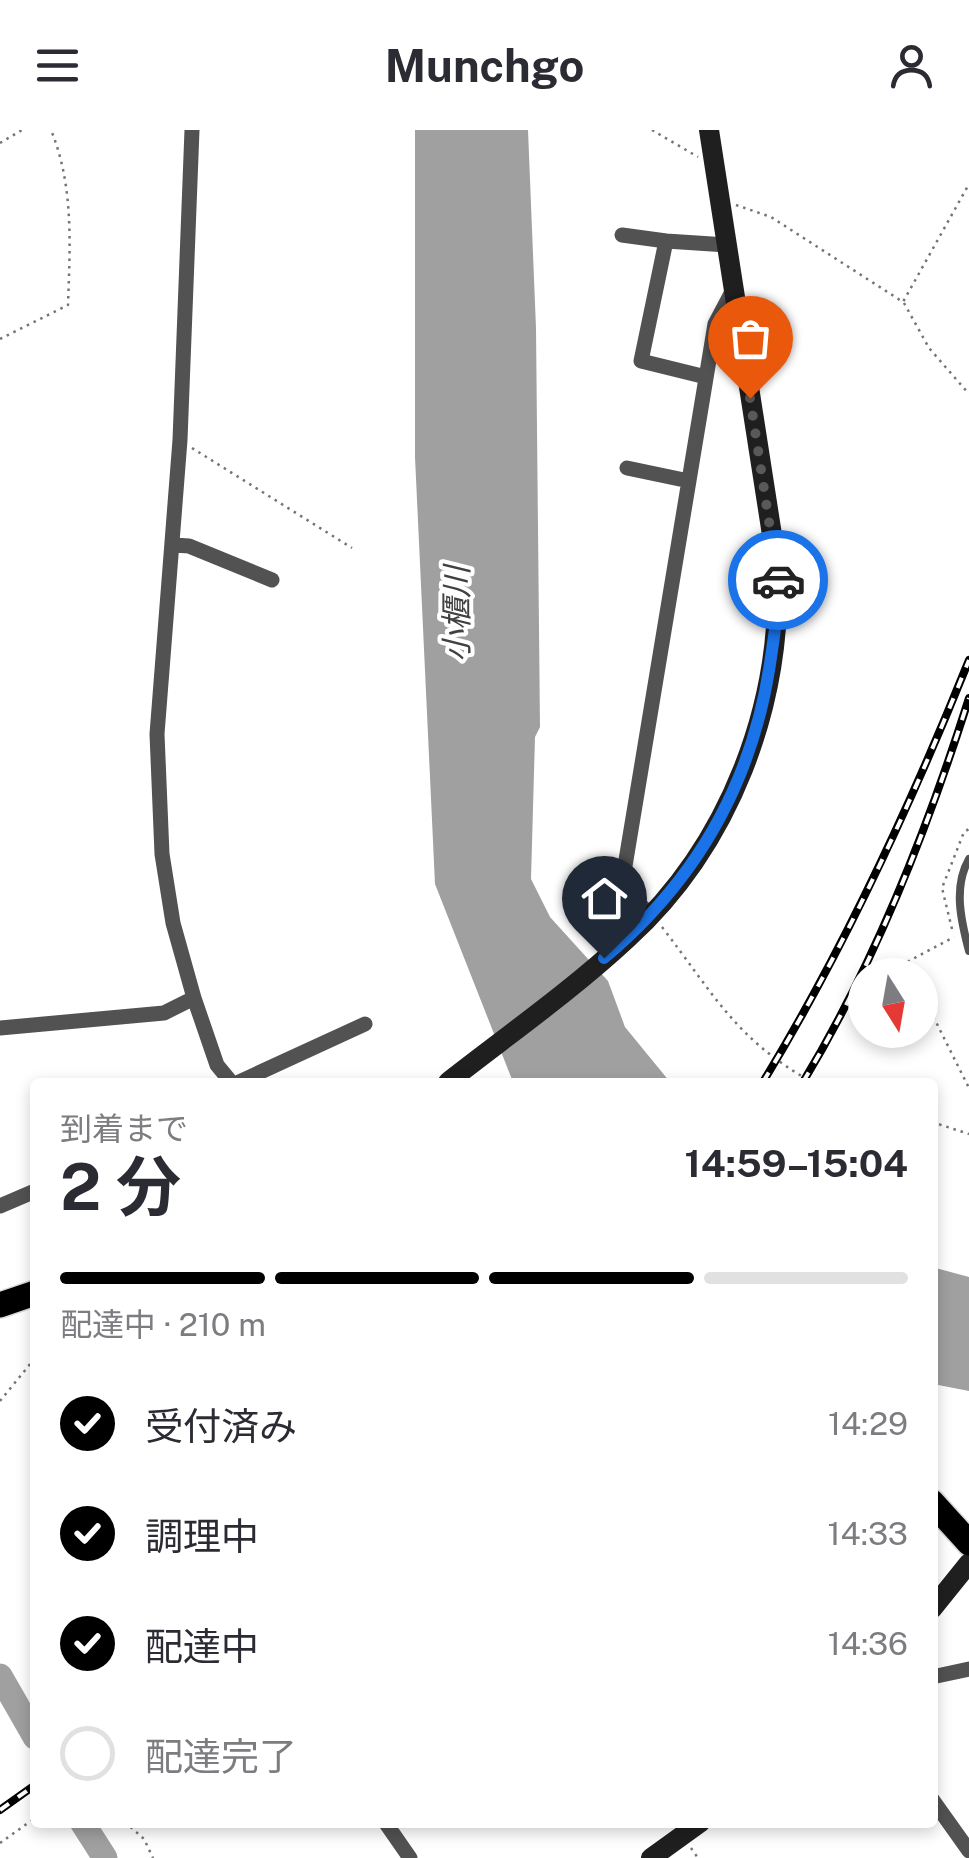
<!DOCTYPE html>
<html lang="ja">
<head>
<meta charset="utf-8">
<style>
  :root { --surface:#fff; --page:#f2f2f3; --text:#2b2b33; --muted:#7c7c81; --line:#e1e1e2; --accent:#000 }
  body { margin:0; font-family:"Public Sans","Noto Sans JP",sans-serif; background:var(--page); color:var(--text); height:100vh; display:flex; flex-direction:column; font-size:38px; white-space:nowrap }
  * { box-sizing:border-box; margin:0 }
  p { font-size:32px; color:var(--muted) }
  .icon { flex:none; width:55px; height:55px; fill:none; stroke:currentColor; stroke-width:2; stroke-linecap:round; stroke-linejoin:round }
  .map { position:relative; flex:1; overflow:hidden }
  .details { position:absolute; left:30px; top:948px; width:908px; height:750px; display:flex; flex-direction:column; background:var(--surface); border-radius:10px; box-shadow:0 5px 15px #0003 }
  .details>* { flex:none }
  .needle { width:65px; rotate:169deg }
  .buttons { position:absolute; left:848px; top:828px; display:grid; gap:20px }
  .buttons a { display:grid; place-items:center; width:90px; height:90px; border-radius:50%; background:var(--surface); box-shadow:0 5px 15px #0003; font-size:50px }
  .pin { position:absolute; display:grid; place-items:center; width:85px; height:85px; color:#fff; margin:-102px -42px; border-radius:50% 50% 50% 0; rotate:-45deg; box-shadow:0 0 10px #0007 }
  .pin .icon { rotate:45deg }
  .courier { position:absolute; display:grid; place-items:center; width:100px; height:100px; margin:-50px; border:8px solid #1a73e8; border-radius:50%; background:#fff; color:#222; box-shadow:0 2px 12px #0007 }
  .summary em { font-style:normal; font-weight:700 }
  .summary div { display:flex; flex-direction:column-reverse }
  .summary { display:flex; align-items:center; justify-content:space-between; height:170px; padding:0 30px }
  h1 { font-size:65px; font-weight:700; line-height:75px }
  .bar { display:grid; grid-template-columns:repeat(4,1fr); gap:15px 10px; align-content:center; height:120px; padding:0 30px }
  .bar i { height:12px; border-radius:8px; background:var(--line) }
  .bar .active { background:var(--accent) }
  .bar p { grid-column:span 4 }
  ol { padding:0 30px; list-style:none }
  li { display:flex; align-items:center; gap:30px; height:110px }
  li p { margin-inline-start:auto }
  li .icon { padding:10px; border-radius:50%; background:var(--accent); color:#fff; stroke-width:4 }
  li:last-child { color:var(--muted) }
  li i { width:55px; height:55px; border:5px solid var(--line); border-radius:50% }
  header { display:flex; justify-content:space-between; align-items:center; height:130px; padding:0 30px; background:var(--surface); font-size:45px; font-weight:700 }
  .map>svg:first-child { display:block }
  .water { fill:#a0a0a0 }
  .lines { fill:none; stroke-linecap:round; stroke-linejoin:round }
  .river { stroke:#a0a0a0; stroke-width:25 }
  .primary-casing { stroke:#dbdbdb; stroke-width:28 }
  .path { stroke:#747474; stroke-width:2.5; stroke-dasharray:2.5 5; stroke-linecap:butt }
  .lane { stroke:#525252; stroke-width:8 }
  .street { stroke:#525252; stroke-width:15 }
  .secondary { stroke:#1f1f1f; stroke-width:20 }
  .primary { stroke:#000; stroke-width:25 }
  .rail-casing { stroke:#000; stroke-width:8 }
  .rail { stroke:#fff; stroke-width:4; stroke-dasharray:11; stroke-linecap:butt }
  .done { stroke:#595959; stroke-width:10; stroke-dasharray:0 18 }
  .route { stroke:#1a73e8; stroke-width:12 }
  .labels { text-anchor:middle; stroke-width:8; stroke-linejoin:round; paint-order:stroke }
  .water-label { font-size:32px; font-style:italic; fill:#414141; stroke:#fff }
</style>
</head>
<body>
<header><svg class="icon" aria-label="menu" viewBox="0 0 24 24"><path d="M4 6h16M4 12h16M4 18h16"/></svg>Munchgo<svg class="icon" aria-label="person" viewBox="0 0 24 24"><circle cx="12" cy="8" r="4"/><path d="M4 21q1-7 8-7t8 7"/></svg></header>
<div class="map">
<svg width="969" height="1728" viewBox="0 0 969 1728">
  <rect width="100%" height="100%" fill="#fff"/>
  <path class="water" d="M415,0h113l8,198 4,399 -5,10 -4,142 19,38 58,64 17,46 45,55h-157l-78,-198 -20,-427z
    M932,1137l37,10v114l-36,-7z"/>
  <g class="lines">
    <path class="river" d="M0,1546l35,61
      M82,1692l23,36"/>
    <defs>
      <path id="primary" d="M0,1175l35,-12
        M932,1372l37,41"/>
    </defs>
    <use href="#primary" class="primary-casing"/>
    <path class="path" d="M652,0l46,27
      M0,13l22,-13
      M736,75l35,12 132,85 66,-118
      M904,173l25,45 40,46
      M0,209l68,-34c2,-59 6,-119 -17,-175
      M192,318l160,100
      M662,797c51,66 74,113 150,155
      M952,799l-10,-41 22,-56 5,-3
      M913,845l-6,-13 47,-25
      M920,860l49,98
      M932,992l37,12
      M0,1271l35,-43
      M125,1692l19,17 9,19
      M0,1713l35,-25
      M691,1718l7,10"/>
    <path class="lane" d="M969,729c-16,28 -8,62 0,92"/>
    <path class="street" d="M192,0l-12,310 -23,294 5,120 11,69 21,75 23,67 14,17
      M622,105l44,6 -25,120 65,16
      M666,111l61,4
      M627,338l62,13
      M174,415l15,1 83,34
      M651,786l-23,-24 -5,-14 92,-554 19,-36
      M0,898l164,-15 30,-15
      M239,952l126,-58
      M0,1076l35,-15
      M932,1547l37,-8
      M932,1669l37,52
      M385,1692l25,36"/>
    <path class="secondary" d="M448,952c60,-47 123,-91 179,-143 103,-94 156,-234 150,-372l-68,-437
      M932,1479l37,-46
      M651,1728l50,-36"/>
    <use href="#primary" class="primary"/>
    <defs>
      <path id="rail" d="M763,952c82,-135 147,-275 206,-422
        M803,952c72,-119 124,-251 166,-384
        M0,1680l35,-25"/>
    </defs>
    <use href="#rail" class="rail-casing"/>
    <use href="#rail" class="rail"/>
  </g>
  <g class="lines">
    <path class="done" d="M750,268l28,182"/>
    <path class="route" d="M604,828c92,-77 148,-175 166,-294 4,-28 9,-55 8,-84"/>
  </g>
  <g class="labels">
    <g class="water-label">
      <text transform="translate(457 484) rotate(-90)" y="11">小櫃川</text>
    </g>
  </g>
</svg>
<div class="buttons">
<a><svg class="needle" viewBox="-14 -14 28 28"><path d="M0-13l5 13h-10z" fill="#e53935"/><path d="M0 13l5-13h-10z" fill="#7c7c81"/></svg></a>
</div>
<div class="pin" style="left:750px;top:268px;background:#ea580c"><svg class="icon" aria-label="bag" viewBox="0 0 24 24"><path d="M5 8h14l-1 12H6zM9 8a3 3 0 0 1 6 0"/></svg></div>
<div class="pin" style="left:604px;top:828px;background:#1f2937"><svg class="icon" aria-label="home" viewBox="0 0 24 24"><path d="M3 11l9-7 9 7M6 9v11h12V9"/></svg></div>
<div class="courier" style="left:778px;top:450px"><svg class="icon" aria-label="car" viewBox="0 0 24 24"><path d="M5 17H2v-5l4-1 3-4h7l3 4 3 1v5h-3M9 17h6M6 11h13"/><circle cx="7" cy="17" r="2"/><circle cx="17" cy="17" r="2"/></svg></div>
<section class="details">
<div class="summary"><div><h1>2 分</h1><p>到着まで</p></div><em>14:59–15:04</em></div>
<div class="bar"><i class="active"></i><i class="active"></i><i class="active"></i><i></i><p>配達中 · 210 m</p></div>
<ol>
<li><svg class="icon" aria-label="check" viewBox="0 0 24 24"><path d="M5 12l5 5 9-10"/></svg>受付済み<p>14:29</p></li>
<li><svg class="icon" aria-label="check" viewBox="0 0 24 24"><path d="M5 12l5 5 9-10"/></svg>調理中<p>14:33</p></li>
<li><svg class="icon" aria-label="check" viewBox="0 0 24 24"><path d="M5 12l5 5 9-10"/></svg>配達中<p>14:36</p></li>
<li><i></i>配達完了</li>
</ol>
</section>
</div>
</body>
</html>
